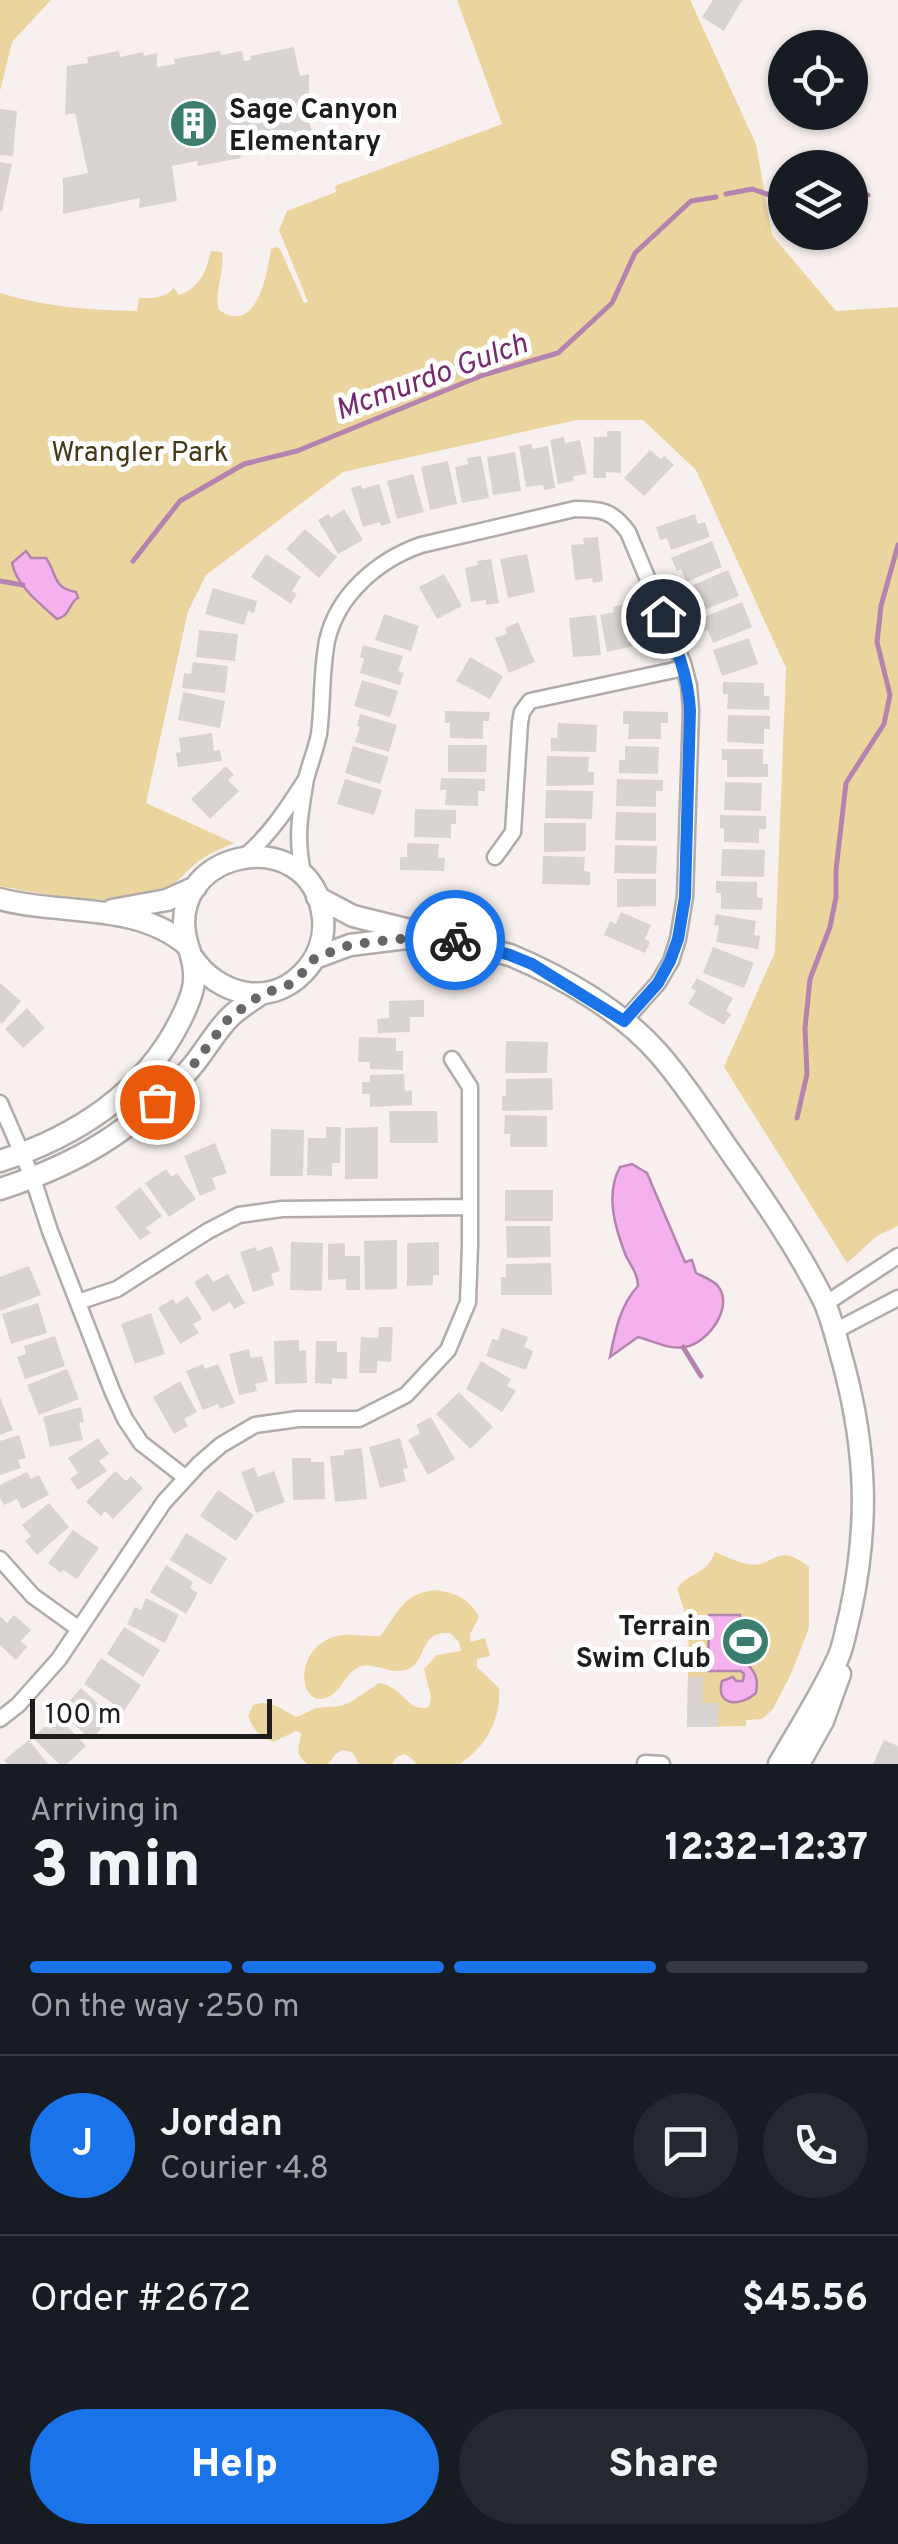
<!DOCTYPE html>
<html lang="en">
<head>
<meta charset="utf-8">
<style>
  :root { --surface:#171b24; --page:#242831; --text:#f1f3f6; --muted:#9ea1a6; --line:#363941; --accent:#1a73e8 }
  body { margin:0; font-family:Overpass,sans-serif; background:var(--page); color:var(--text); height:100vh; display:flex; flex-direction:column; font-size:38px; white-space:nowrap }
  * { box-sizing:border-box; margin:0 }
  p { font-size:32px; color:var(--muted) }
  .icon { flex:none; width:55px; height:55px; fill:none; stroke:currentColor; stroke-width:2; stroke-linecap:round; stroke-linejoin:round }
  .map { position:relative; height:1764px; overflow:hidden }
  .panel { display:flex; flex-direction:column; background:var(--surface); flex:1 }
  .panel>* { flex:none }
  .tools { position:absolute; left:768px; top:30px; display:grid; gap:20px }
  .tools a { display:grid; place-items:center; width:100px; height:100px; border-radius:50%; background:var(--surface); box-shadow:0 2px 8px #0004; font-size:50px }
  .scale { position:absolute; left:30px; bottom:25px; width:242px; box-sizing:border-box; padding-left:10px; border:5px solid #1e1c1c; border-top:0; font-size:28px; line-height:35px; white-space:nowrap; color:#1e1c1c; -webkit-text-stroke:8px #fff; paint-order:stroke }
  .pin { position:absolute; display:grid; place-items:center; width:85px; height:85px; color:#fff; margin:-42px; border:5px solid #fff; border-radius:50%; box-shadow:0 2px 10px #0007 }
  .courier { position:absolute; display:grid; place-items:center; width:100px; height:100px; margin:-50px; border:8px solid #1a73e8; border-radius:50%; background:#fff; color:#222; box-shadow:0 2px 12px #0007 }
  .head em { font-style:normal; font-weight:800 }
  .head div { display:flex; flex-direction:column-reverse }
  .head { display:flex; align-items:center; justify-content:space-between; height:170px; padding:0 30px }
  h1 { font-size:65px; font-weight:800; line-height:75px }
  .bar { display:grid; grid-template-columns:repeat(4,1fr); gap:15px 10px; align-content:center; height:120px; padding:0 30px }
  .bar i { height:12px; border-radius:8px; background:var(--line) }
  .bar .selected { background:var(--accent) }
  .bar p { grid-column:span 4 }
  .line { display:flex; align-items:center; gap:25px; padding:0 30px; border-top:2px solid var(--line) }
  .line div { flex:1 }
  .round { display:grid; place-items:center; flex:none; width:105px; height:105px; border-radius:52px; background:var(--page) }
  .button { display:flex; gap:20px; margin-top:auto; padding:20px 30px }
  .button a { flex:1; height:115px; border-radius:60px; background:var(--accent); color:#fff; font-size:40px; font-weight:800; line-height:115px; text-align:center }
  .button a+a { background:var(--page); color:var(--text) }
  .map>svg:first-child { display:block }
  .green { fill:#ebd59f }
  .water { fill:#f5b1ed; stroke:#b484ae; stroke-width:2.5 }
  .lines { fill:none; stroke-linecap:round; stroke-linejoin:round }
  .stream { stroke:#b484ae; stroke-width:5 }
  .building { fill:#d9d4d1 }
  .street-casing { stroke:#b1abaa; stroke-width:19 }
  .secondary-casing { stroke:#b1abaa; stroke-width:25 }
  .street { stroke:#fff; stroke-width:14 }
  .secondary { stroke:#fff; stroke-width:20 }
  .done { stroke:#6a6666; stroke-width:10; stroke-dasharray:0 18 }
  .route { stroke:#1a73e8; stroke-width:12 }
  .labels { text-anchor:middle; stroke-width:10; stroke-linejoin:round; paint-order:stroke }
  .poi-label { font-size:28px; font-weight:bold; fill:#1e1c1c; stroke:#fff; text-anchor:start }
  .park-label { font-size:28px; fill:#473914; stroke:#fff }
  .water-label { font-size:30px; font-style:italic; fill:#762970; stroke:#fff }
</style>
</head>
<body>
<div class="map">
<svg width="898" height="1764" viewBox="0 0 898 1764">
  <rect width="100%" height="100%" fill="#f7f0ef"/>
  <path class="green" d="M0,0h51l-39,42 -12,49z
    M457,0h233l66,144 16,91 64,76 62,-4v919l-21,10 -30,27 -123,-196 51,-115 11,-284 -90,-198 -53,-50h-66l-234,52 -137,103 -18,36 -42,192 88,40c-12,5 -24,10 -35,18 -12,9 -22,23 -36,30 -39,19 -121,3 -163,-5v-593c45,14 90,17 137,18l2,-13c13,0 25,1 35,-10l5,7c20,-7 27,-22 32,-44l11,1c3,20 -8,38 -3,58 38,26 48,-36 52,-61l5,-2 4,2 24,54 4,-1 -29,-72 8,-19 49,-19 -1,-6 167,-62z
    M715,1552c10,4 22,10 32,12 28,5 28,-24 62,3v61l-18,46 -18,35 -11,10 -16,1v6l-59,1 2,-104 -5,-2v-12l-7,-20c11,-18 29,-12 38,-37z
    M435,1590c21,3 34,8 44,27l-9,17 1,8 14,-4 5,18 -13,3v8l22,21c2,32 -13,58 -39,76h-44l-5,-6 -7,-4 -7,3 -5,7h-33l-7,-12 -10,-2 -6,4 -8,10h-21c-14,-12 -7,-16 -6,-31l-5,-2 -23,11c-14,-6 -19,-11 -25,-26l5,-11c18,-7 28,5 44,12l19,-9 24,-2 9,-3 30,-20c26,4 27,30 50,24l2,-10 -7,-28 13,-14 24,-4 -2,-9 -9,-9c-33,-2 -21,29 -44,37 -16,5 -32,-9 -47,-3 -13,6 -16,20 -27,28 -31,20 -43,-42 1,-58 14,-5 32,0 47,-1 19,-23 21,-42 55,-46z"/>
  <path class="water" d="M26,551l5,7h15c11,15 6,30 30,34l2,6c-10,5 -7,18 -21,21 -17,-15 -41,-34 -45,-56z
    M632,1164l15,9 38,89 7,-2 4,13c6,3 16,7 21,12 19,21 -10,59 -32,62 -16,3 -32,-6 -47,-10l-28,20c5,-25 10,-52 28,-71 0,-12 -7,-20 -12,-30 -11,-28 -21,-61 -6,-89z
    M709,1615h31v38c9,17 20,17 16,40 -15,14 -41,14 -34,-12l11,-4 3,4h7l1,-7 -3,-3h-33z"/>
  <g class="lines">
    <path class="stream" d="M726,194l26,-5 33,11
      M850,199l18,-4
      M133,561l47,-60 64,-37 53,-13 186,-76 75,-22 54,-50 23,-50 56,-52 25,-4
      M0,581l23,4
      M797,1118l10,-44 -2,-46 5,-49 20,-52 6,-30v-27l10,-87 38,-59 6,-29 -13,-53 4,-36 17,-61
      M683,1347l18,29"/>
  </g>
  <path class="building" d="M713,0h29l-18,31 -22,-14z
    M294,47l6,29 9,-2v29l-4,1 7,28 -45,9 -1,-3 -6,1 2,11 -22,4 1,4 -43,8 -1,-5 -25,5 5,35 -38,7 1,-10 -77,16v-36l25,-5 -13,-60 -10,2 2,-49 21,-3 -1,-6 32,-6 1,6 23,-5 1,4 13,-3v14l18,-3 -1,-5 46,-8 1,4 21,-4 2,10 7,-1 -1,-4z
    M0,109l17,2 -4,45 -13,-1z
    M0,162l12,2 -10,47h-2z
    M607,431h14v42l-15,-1v6h-13l1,-41h13z
    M564,437l1,6 15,-3 7,34 -14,2 1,5 -16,3 -8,-44z
    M532,444v5l16,-3 7,42 -11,2 -1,-5 -17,2 -7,-41z
    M650,450l11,9 3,-3 10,9 -30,31 -20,-18z
    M515,452l6,39 -28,4 -6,-38z
    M481,456l8,42 -27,5 -7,-36 13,-3 -1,-6z
    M448,461l9,43 -27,6 -9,-43z
    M413,474l11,38 -27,7 -10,-38z
    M379,484l12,39 -10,3 -1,-4 -17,5 -12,-39 10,-3 1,4z
    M344,509l19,31 -25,14 -20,-34 10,-6 3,4z
    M695,514l3,10 7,-2 5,15 -39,13 -4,-12 -7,2 -4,-13z
    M305,529l32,28 -18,21 -33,-29z
    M598,537l5,44 -10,2 -1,-5 -17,2 -4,-35 13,-1 -1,-6z
    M712,541l10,26 -36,15 -5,-13 -4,2 -6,-13z
    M266,554l35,23 -9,14 5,3 -6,10 -40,-27z
    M527,554l8,38 -27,6 -8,-39z
    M491,559l8,44 -13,2v-5l-15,2 -6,-34 13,-3 -1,-4z
    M728,570l11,26 -40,16 -5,-12 -5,2 -5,-13z
    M444,574l18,32 -25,13 -18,-32z
    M213,588l44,13 -3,12 -6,-2 -4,14 -39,-11z
    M742,602l10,25 -39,16 -5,-13 -4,1 -5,-12z
    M626,604l8,42 -27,6 -7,-37 14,-3 -1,-5z
    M384,614l35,12 -8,25 -36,-11z
    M596,615l5,40 -28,2 -4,-39z
    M518,622l17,40 -26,11 -14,-35 12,-4 -2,-6z
    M199,630l39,4 -3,27 -39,-4z
    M749,638l9,26 -36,12 -9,-26z
    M363,645l40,11 -5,15 6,2 -4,12 -40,-12 4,-14 -4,-2z
    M470,657l33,19 -13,23 -34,-18z
    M193,662l35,4 -3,27 -43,-5 2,-15 7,1z
    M362,680l36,11 -8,26 -36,-11z
    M723,682l41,1v13h6l-1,14 -42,-1 1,-15h-5z
    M183,692l42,9 -5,27 -42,-8z
    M445,711l45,1 -1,9h-6v18l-33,-1v-15h-5z
    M623,711l45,1v11h-7v16h-33l1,-15h-6z
    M360,714l37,11 -8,27 -34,-10 5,-15 -3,-1z
    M728,715l42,1v13h-6v15l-37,-2z
    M558,723l39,2 -1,27 -45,-1v-13h6z
    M212,733l2,18 6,-1 2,11 -44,6 -2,-14 5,-1 -2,-14z
    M448,745h39l-1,27h-38z
    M353,746l36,11 -9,27 -35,-11z
    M625,746l34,1 -1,27 -39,-1v-13h6z
    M722,749h41v15h5v13h-41v-17h-5z
    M547,756l42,1 -1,15h6v13l-48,1z
    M226,766l8,9 -6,5 11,11 -29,28 -19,-20z
    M441,778l44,1v12h-7v15l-33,-1 1,-15h-6z
    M345,779l37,11 -8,25 -37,-11z
    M617,779l46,1v11h-7v16l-40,-1z
    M725,782l37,1 -1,28 -37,-1z
    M546,790l47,1 -1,28 -47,-1z
    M415,809l41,1v14h-5v14l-37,-1z
    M616,812l40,1v28l-41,-1z
    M720,815l46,1v13h-7v14l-35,-1v-13l-4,-1z
    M544,823h42v28l-42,1z
    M407,843l32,1 -1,14h7l-1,13 -44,-1v-13h7z
    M615,845l42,1 -1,28 -42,-1z
    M722,849l43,1 -1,27 -43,-1z
    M543,856l42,1 -1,14 6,1v13l-48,-1z
    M617,879h39v27l-39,1z
    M716,881l41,1v16h6l-1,12 -41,-1v-16h-5z
    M621,912l30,13 -6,14 5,3 -5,11 -41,-18 6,-14 6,3z
    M716,914l40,7 -2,14 6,1 -2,13 -42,-7 3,-16 -5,-1z
    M713,947l41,16 -10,25 -41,-15z
    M697,978l36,20 -7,13 5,3 -7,11 -36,-21 8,-13 -5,-3z
    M0,983l21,18 -19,23 -2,-2z
    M424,1000v17h-14v15l-32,1 -1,-14 12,-1v-17z
    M27,1008l18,20 -22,20 -18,-19z
    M359,1037l37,1v13h7v19l-33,-1v-7h-12z
    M506,1041l42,1 -1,31h-42z
    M404,1074l1,17 7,-1v15l-42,2v-13h-8v-12h8v-7z
    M552,1078l1,32 -51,1v-15h4v-17z
    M389,1111h48l1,32h-48z
    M505,1115l42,1v31h-37v-13h-6z
    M326,1127h15l-1,36h-8v13l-25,-1 1,-37h18z
    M378,1127v52h-33v-51z
    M271,1129l33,1 -1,46h-33z
    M215,1143l12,30 -15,5 4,11 -16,7 -16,-40z
    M166,1169l6,8 5,-4 19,26 -27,18 -24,-34z
    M140,1187l22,29 -16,12 5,5 -11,7 -25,-33z
    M505,1190h48v31h-48z
    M506,1226h44l1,31 -44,1z
    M397,1240v49l-32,1 -1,-49z
    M291,1242l32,1 -1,48 -32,-1z
    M439,1242v33h-6v10l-26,1v-43z
    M345,1243v13h15v34h-14v-11l-18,1v-36z
    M272,1246l8,25 -9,3 3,11 -21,7 -13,-40 16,-5 1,4z
    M551,1263l1,32h-51v-18h5v-13z
    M29,1266l12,29 -41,16v-34z
    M208,1274l5,8 15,-8 17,29 -11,6 -4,-7 -17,10 -19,-30z
    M188,1296l14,23 -9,5 6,9 -19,11 -22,-36 15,-9 3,5z
    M38,1303l9,30 -36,11 -9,-30z
    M151,1313l14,41 -30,10 -14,-40z
    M379,1327h14l-2,35 -14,-1v12h-18l2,-36 17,1z
    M502,1328l26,9 -4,10 9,4 -7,19 -40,-14 6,-17 6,1z
    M55,1336l10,30 -40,13 -8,-22 9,-3 -2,-8z
    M299,1340v11l7,-1 1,33 -32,1 -1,-43z
    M316,1341h21v11h10v27l-15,-1v6l-17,-1z
    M249,1349l2,9 11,-2 6,25 -13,3 2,7 -18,4 -10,-41z
    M481,1361l30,18 -4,7 9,5 -14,21 -36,-23z
    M203,1364l2,5 13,-5 17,39 -15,6 -2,-5 -15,6 -17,-39z
    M67,1369l12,30 -40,16 -12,-30z
    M180,1381l17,31 -13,7 4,7 -14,8 -21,-37z
    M459,1392l34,35 -23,22 -34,-35z
    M0,1397l13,33 -13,5z
    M81,1407l3,15 -5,1 4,17 -33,7 -7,-30z
    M431,1417l24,42 -27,16 -20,-35 12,-7 -4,-8z
    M19,1435l7,23 -8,2 3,8 -21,7v-34z
    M98,1438l11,16 -10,7 8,10 -29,19 -8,-11 8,-6 -10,-15z
    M400,1438l8,30 -5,1 3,12 -26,7 -11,-41z
    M362,1448l5,51 -32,3 -5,-46 14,-1v-5z
    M292,1458h19v4h13l1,37 -32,1z
    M254,1467l4,10 16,-6 11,31 -29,11 -15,-41z
    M115,1471l11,10 5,-5 12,12 -30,31 -8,-8 -4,5 -15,-14z
    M27,1472l4,7 8,-4 10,20 -27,14 -5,-10 -13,6 -4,-7v-13z
    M218,1490l36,25 -18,26 -36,-25z
    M49,1503l20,24 -32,28 -12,-14 6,-5 -9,-11z
    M73,1530l26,18 -22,31 -14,-9 -2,3 -13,-10z
    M186,1533l41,25 -16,27 -41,-25z
    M166,1565l27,17 -3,6 8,5 -12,21 -36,-22z
    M146,1598l33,17 -14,28 -38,-19 8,-17 6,3z
    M14,1615l17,15 -10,11 6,6 -11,13 -16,-15v-29l7,7z
    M124,1627l36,23 -17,27 -36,-23z
    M101,1658l40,27 -17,26 -40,-27z
    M688,1677h15v26h16l-1,24h-31z
    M81,1688l24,22 -4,4 7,7 -17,19 -31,-29z
    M60,1719l26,27 -19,18h-8l-26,-26 13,-13 4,4z
    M29,1740l19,24h-41l-3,-4z
    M884,1740l14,6v18h-25z"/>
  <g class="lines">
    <defs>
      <path id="street" d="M306,779c4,-15 10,-30 13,-45 4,-30 2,-62 8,-93 10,-46 51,-81 94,-96l154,-36c26,0 37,1 53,23l55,131 6,23 2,24 -6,187 -7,42 -7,22 -13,22 -34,38
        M245,856c26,-22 43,-49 61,-77 -6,35 -11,62 -2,97
        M495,857l18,-25 7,-109 2,-11 8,-11 154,-33
        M0,1103l33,76 17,52 63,162 12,26 16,24 45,35
        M78,1302l39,-13 91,-58 31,-16 43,-6 188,-2
        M825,1304l73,-48
        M835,1331l63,-33
        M0,1559l33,37 46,33
        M0,1719l18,-14 41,-46 105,-157 35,-38 22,-19 34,-20 43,-6h61l47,-24 42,-45 20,-48 2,-57v-158l-18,-28
        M645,1763l17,1"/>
      <path id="secondary" d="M317,897l36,19 157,39c53,22 112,56 150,100 26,30 48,65 71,98 34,48 67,96 93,148 9,21 14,44 20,65 23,87 25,160 6,248 -4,14 -6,31 -12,44 -16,36 -39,71 -59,106
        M0,899c62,17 136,2 188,47
        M112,910l55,-10 29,-13
        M315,958l35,-13 65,-8
        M0,1161c75,-24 144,-68 180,-140 14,-28 19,-43 9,-72 -34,-98 123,-132 134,-31 2,20 -5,40 -20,55 -34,35 -85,22 -110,-15
        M0,1189c78,-25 132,-58 188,-118 15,-16 26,-38 42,-54 10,-10 21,-16 31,-23
        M799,1764l24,-43 17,-47"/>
    </defs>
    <use href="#street" class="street-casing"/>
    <use href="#secondary" class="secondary-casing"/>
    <use href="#street" class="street"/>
    <use href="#secondary" class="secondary"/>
  </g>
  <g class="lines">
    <path class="done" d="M157,1102l34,-34 38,-50 33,-24 25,-8 11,-8 17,-20 35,-13 22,-3 56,-6 27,4"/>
    <path class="route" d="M455,940l55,15 22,9 92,57 34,-38 12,-22 8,-22 7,-42 5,-187c-2,-34 -13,-62 -27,-94"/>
  </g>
  <defs>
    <symbol id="building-disc" viewBox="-11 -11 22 22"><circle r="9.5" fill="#3b7e6f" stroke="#fff"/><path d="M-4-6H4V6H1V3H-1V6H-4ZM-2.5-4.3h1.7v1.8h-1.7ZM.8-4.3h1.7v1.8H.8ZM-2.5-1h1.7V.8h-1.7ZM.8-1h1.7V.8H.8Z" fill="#fff"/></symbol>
    <symbol id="stadium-disc" viewBox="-11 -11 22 22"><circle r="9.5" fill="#3b7e6f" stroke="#fff"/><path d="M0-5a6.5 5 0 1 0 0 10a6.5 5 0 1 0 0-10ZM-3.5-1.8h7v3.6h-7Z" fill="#fff"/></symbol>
  </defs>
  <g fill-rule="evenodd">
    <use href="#building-disc" x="166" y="96" width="55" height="55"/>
    <use href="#stadium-disc" x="718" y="1614" width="55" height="55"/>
  </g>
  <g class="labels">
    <g class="poi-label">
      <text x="229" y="118">Sage Canyon<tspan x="229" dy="32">Elementary</tspan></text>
      <text x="711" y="1635" text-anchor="end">Terrain<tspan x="711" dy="32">Swim Club</tspan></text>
    </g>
    <g class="park-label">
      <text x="140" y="461">Wrangler Park</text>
    </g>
    <g class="water-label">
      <text transform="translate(431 376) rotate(-20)" y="10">Mcmurdo Gulch</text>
    </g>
  </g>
</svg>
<div class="tools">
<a><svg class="icon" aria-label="locate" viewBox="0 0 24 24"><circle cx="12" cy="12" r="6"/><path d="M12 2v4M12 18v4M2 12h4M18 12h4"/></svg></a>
<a><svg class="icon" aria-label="layers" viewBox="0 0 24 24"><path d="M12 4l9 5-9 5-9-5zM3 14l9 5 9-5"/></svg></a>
</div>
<div class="scale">100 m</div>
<div class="pin" style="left:157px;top:1102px;background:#ea580c"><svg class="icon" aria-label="bag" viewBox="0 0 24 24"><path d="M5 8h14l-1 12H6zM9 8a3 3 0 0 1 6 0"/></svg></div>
<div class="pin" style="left:663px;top:616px;background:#1f2937"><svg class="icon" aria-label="home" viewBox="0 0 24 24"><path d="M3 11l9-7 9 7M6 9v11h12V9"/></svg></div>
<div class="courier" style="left:455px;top:940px"><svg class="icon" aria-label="bike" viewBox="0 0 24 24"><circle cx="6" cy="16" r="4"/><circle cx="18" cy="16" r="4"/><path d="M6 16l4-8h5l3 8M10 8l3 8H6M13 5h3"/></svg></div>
</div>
<section class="panel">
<div class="head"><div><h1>3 min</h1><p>Arriving in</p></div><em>12:32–12:37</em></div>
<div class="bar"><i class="selected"></i><i class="selected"></i><i class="selected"></i><i></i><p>On the way · 250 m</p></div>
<div class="line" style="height:180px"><b class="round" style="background:var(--accent);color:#fff">J</b><div><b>Jordan</b><p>Courier · 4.8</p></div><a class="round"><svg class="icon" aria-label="chat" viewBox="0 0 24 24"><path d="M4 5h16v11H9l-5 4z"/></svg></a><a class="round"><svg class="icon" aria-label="phone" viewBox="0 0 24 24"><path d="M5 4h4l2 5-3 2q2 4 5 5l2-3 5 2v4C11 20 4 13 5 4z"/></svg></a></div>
<div class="line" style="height:130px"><div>Order #2672</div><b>$45.56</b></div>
<div class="button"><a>Help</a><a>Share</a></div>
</section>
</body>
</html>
